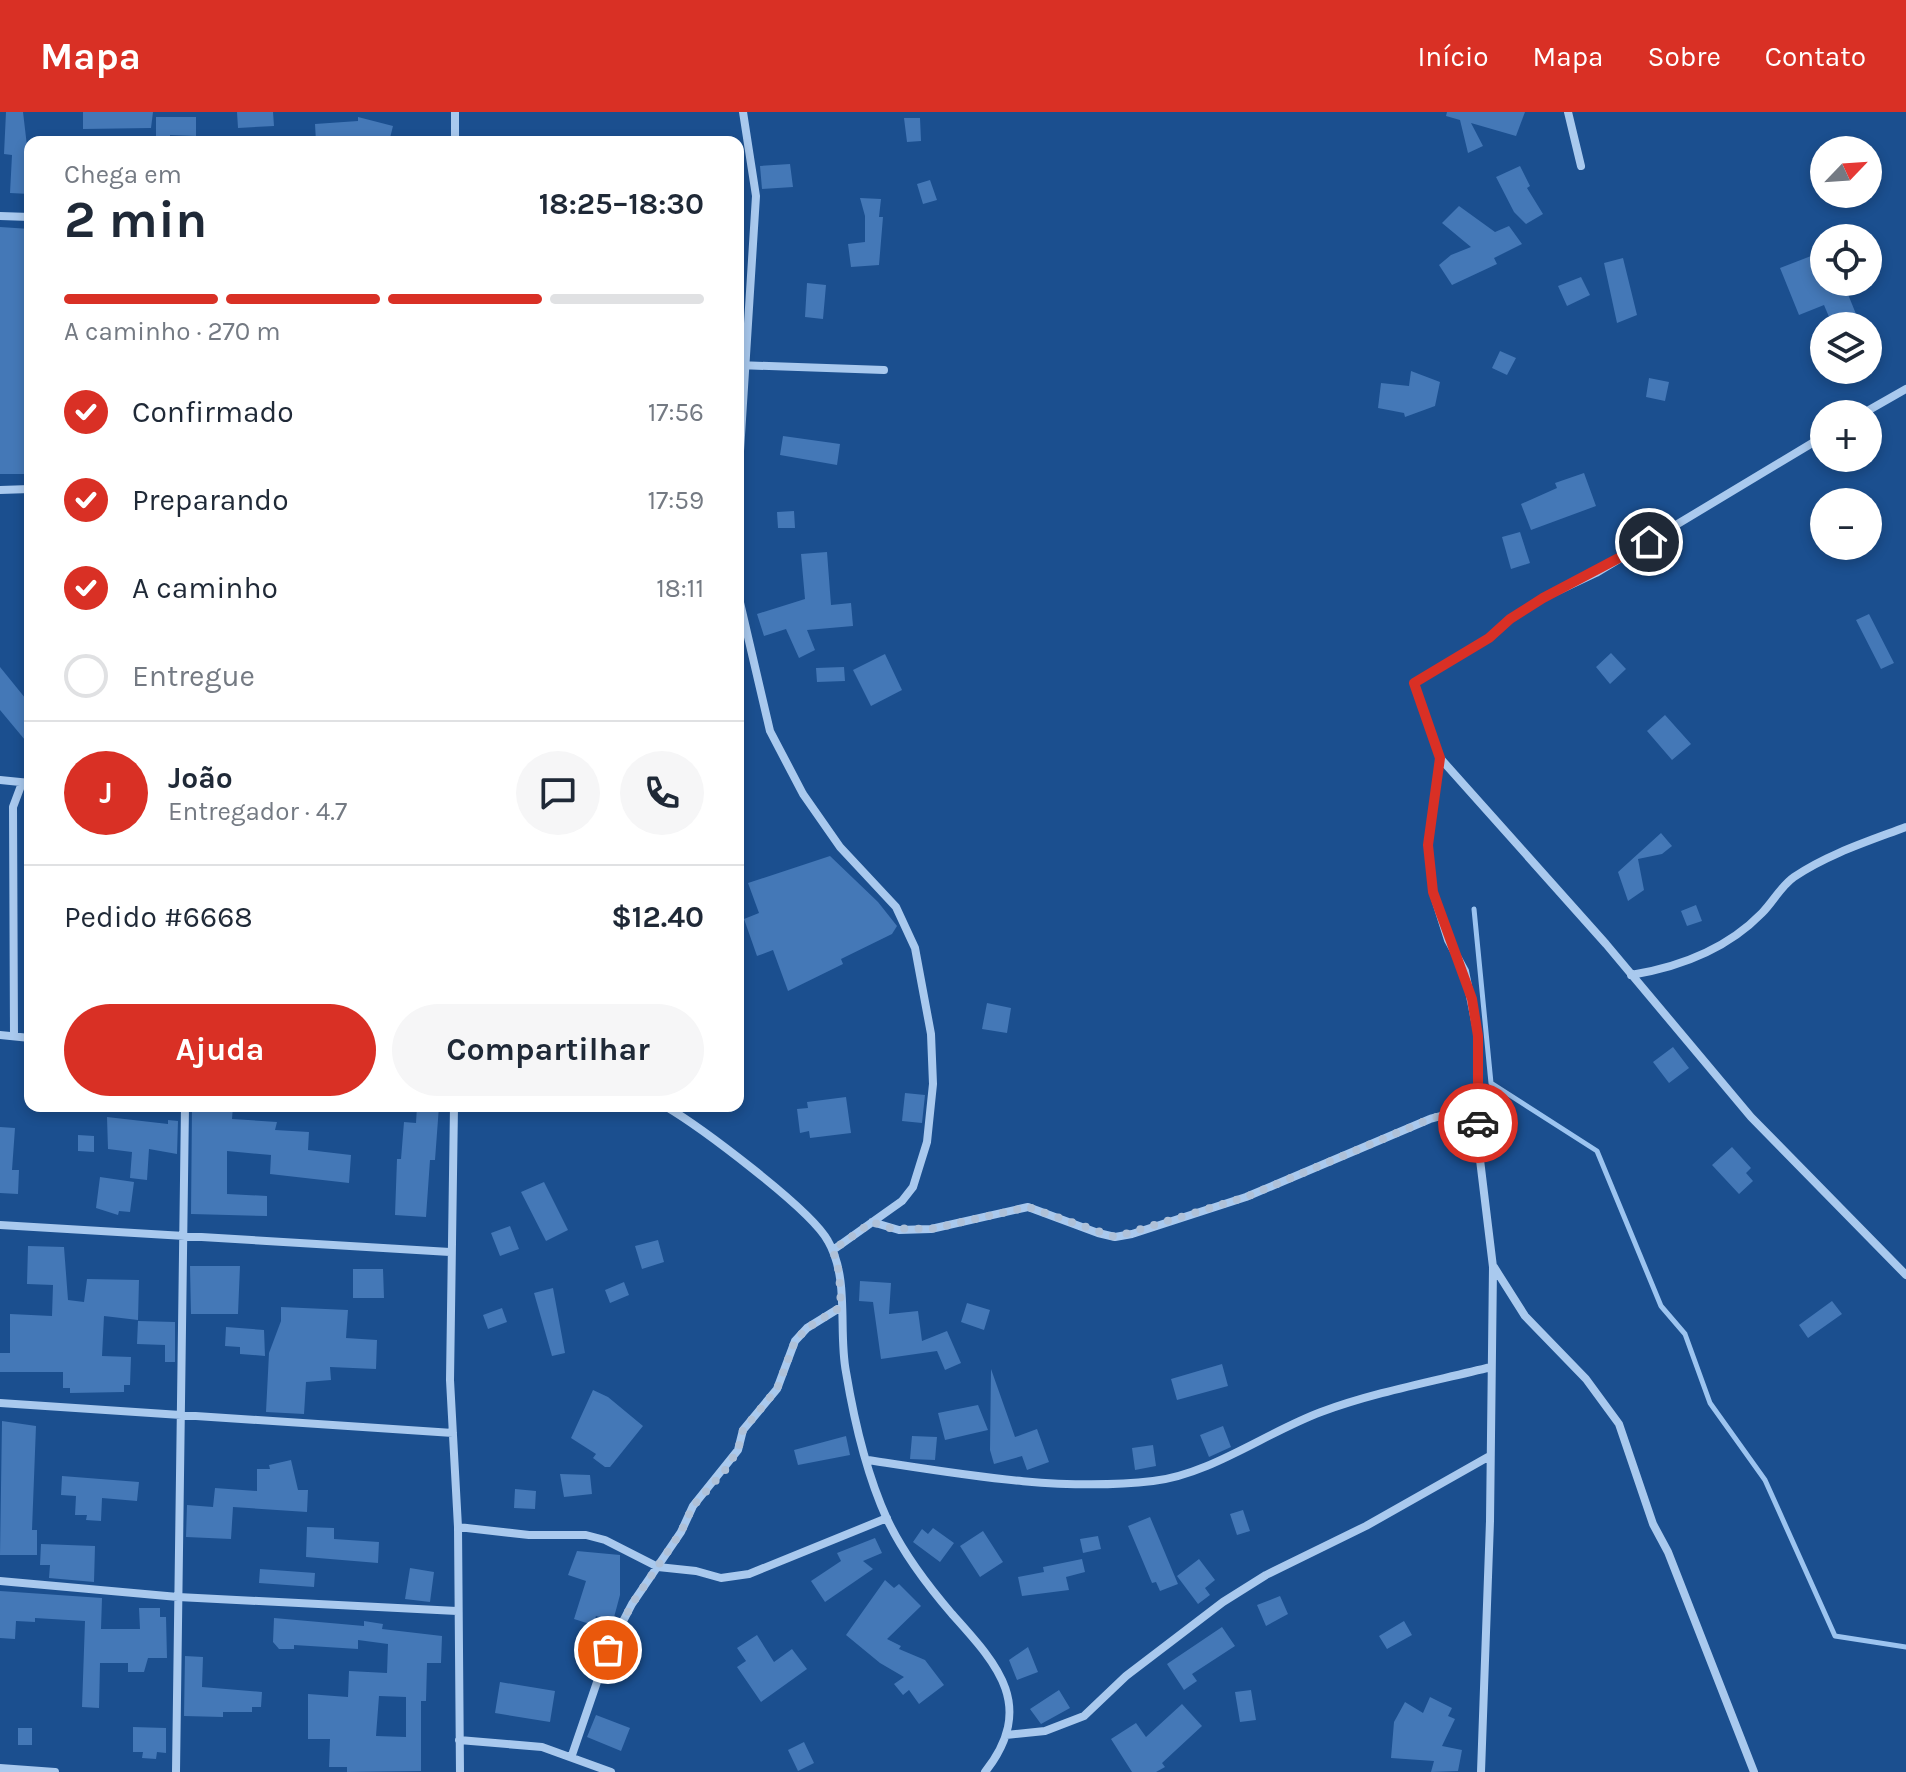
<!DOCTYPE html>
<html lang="pt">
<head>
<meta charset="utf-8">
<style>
  :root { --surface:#fff; --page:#f6f6f7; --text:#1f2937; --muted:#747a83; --line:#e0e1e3; --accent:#d93025 }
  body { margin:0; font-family:Karla,sans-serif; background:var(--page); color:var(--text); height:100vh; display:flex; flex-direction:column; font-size:30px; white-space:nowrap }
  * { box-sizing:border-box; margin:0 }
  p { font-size:26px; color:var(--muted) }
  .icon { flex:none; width:44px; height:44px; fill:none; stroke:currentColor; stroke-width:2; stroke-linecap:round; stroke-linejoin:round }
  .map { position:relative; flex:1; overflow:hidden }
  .panel { position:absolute; left:24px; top:24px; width:720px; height:976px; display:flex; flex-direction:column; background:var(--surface); border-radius:16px; box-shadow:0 4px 12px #0003 }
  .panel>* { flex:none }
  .needle { width:52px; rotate:65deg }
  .controls { position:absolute; left:1810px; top:24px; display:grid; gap:16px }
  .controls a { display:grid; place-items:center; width:72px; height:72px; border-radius:50%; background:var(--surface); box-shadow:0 4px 12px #0003; font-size:40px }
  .pin { position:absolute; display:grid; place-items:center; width:68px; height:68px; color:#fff; margin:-34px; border:4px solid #fff; border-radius:50%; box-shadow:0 2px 8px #0007 }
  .courier { position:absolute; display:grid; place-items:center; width:80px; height:80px; margin:-40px; border:6px solid #d93025; border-radius:50%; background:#fff; color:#222; box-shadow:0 2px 10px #0007 }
  .head em { font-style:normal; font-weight:700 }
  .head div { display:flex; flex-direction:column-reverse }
  .head { display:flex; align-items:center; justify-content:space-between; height:136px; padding:0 40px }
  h1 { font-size:52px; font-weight:700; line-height:60px }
  .bar { display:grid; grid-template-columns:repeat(4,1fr); gap:12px 8px; align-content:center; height:96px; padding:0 40px }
  .bar i { height:10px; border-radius:6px; background:var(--line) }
  .bar .active { background:var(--accent) }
  .bar p { grid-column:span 4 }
  .line { display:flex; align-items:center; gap:20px; padding:0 40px; border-top:2px solid var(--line) }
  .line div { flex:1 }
  .round { display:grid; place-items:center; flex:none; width:84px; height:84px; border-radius:42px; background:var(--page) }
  ol { padding:0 40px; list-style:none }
  li { display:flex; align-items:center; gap:24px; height:88px }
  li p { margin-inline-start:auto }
  li .icon { padding:8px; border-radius:50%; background:var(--accent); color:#fff; stroke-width:4 }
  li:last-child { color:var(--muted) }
  li i { width:44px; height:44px; border:4px solid var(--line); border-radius:50% }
  .primary-button { display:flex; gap:16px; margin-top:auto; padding:16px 40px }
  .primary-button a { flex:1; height:92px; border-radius:48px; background:var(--accent); color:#fff; font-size:32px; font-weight:700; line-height:92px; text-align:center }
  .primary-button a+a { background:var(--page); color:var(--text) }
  header { display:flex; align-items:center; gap:48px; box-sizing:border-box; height:112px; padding:0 40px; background:var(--accent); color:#fff }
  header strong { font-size:38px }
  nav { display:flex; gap:44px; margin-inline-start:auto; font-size:28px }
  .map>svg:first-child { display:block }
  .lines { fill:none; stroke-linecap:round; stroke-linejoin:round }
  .stream { stroke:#9cc4f0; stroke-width:5 }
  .building { fill:#4478b7; fill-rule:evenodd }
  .street { stroke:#a9c9ee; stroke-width:8 }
  .done { stroke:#afc1d8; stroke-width:8; stroke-dasharray:0 14.4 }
  .route { stroke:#d93025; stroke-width:10 }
</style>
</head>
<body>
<header>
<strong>Mapa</strong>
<nav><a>Início</a><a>Mapa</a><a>Sobre</a><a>Contato</a></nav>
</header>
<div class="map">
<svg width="1906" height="1660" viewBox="0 0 1906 1660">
  <rect width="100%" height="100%" fill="#1b4f8f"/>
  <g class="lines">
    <path class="stream" d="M1474,797l17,174 106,68 64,155 24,28 25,69 55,77 70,156 71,11"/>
  </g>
  <path class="building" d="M6,0h17l4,34 -2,30h5v18l-20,-1 2,-38 -8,-1z
    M83,0h70l-2,16 -68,1z
    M237,0h36l1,14 -36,2z
    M1447,0h78l-9,24 -45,-13 12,23 -15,7 -8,-33 -14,-4z
    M156,5h40v19l-26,-1v7h-14z
    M358,5l35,9 -4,16h-18l1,-4 -56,4 -1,-18 43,-3z
    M904,6h16l1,23 -14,1z
    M790,52l3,23 -31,2 -2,-23z
    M1520,54l10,20 -3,2 16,26 -17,10 -12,-12 -18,-35z
    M930,68l7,20 -14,4 -6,-20z
    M860,86l21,1 -2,18h4l-4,48 -28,2 -3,-23 17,-2v-26z
    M1459,94l36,26 14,-6 13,18 -28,14 3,6 -45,21 -13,-20 12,-10 20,-8 -29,-24z
    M0,115l30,2v245h-30z
    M1824,139v31h19l13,32 -24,10 -8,-19 -25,10 -19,-47z
    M1623,146l14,57 -20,8 -13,-60z
    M1581,165l9,18 -23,11 -9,-20z
    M807,171l19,2 -3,34 -18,-2z
    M1500,239l16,7 -9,17 -15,-7z
    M1411,259l29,11 -5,24 -30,11 -1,-4 -26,-5 3,-25 28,3z
    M1649,266l20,4 -4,19 -19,-4z
    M783,324l57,8 -3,21 -57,-10z
    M1584,361l12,33 -65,24 -10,-26 36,-16 -2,-5z
    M794,399l1,17h-17l-1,-16z
    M1520,420l10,31 -19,6 -9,-32z
    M827,440l4,53 20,-2 2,23 -46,4 8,20 -16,8 -13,-29 -22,7 -7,-22 48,-15 -4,-45z
    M1869,502l25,49 -13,6 -25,-49z
    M1611,541l15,16 -16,15 -14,-17z
    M885,542l17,36 -31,16 -18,-36z
    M0,555l30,37v42l-30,-36z
    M844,555l1,14 -28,1 -1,-14z
    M1665,603l26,29 -19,16 -25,-29z
    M1661,721l11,13 -10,8 -24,5 6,31 -16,11 -10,-29z
    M830,744l48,46 19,24 -5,8 -51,25 2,5 -55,27 -15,-41 -16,6 -13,-37 15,-6 -11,-30z
    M1696,793l6,16 -15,5 -6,-15z
    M987,891l24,5 -4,25 -25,-4z
    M1673,935l16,21 -20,15 -16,-21z
    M905,981l20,2 -3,28 -20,-2z
    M846,985l5,36 -41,5 -1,-7 -9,2 -3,-24 11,-1 -1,-6z
    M192,994h41l-1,13 45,3 -2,8 34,2 -1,18 43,5 -2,28 -79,-9 1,-19 -44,-4v43l40,2v20l-76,-2z
    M417,994h22l-4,54h-5l-4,57 -31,-2 2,-56h4l3,-37 12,1z
    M107,1005l61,7v-4l10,1 -1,33 -28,-5 -2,31 -17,-2 2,-26 -24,-3z
    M0,1015l15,1 -3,42h7l-1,24 -18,-1z
    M78,1023l16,1v16l-16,-1z
    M1732,1035l19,21 -5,5 7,8 -14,13 -27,-29z
    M100,1065l34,5 -4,30 -11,-1 -1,4 -22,-7z
    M544,1070l24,48 -22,11 -25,-49z
    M510,1114l9,23 -19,7 -9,-23z
    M658,1128l6,22 -22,7 -7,-23z
    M28,1134l36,1 4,53 16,2 3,-23 52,1 -1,40 -34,-4 -2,40 29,1 -1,28h-6v7l-54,1v-5h-7v-16h-63v-19h10v-39l42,2 1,-31 -26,-1z
    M190,1154h50l-2,48h-47z
    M353,1157h30l1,29h-31z
    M860,1169l31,2 -2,31 29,-3 4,30 25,-10 14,32 -16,7 -8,-19 -56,8 -8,-57 -14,-1z
    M624,1170l5,13 -19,8 -5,-13z
    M553,1176l12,65 -13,3 -18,-63z
    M1832,1189l10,13 -34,24 -9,-13z
    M967,1191l23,7 -6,20 -23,-8z
    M281,1195l67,3 -2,28 31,2 -1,29 -46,-2 1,13 -25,2 -2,32 -38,-2 3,-59 12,-32z
    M502,1196l5,14 -19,7 -5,-14z
    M138,1209l37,1v40h-10v-17l-28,-1z
    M226,1215l38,3 1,26 -25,-2v-7l-15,-1z
    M1222,1252l6,22 -51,14 -6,-21z
    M991,1257l24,68 22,-8 12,33 -22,8 -5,-14 -28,8 -4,-14z
    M593,1278l15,7 35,29 -33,41h-5l-12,-9 3,-4 -25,-16z
    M978,1293l10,25 -43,10 -7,-27z
    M2,1309l34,5 -4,104h5v25h-37z
    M1223,1314l8,21 -22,10 -9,-22z
    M846,1324l4,19 -52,10 -4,-15z
    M912,1324l25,1 -2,23 -25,-1z
    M1153,1333l3,21 -21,4 -3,-22z
    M291,1348l7,30h10l-1,22 -74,-5 -2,32 -45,-2 1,-32 26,2 2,-19 42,3v-22h13l-1,-4z
    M560,1362l30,1 2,19 -28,3z
    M62,1364l77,6 -2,19 -35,-3 -1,23 -15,-1 1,-5h-12l1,-19 -15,-1z
    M515,1377l21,2 -1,18 -21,-1z
    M1243,1398l7,21 -13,4 -7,-21z
    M1150,1405l28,67 -18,7 -4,-9 -4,1 -24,-57z
    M307,1415l27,1v11l45,3 -1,21 -72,-6z
    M933,1416l21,15 -14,19 -27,-20 9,-13 6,5z
    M983,1419l20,31 -23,15 -20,-31z
    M1098,1424l3,13 -18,4 -3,-14z
    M875,1426l7,15 -19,8 10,8 -48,33 -14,-21 30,-20 -4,-8z
    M41,1432l54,2 -1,36 -45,-4 1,-13h-10z
    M577,1439l43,4v40l-7,26 -17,-5 -3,9 -19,-6 12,-38 -18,-6z
    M1082,1447l3,13 -19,5 3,13 -47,6 -4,-19 26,-5 -1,-5z
    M1199,1447l16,21 -10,8 5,7 -12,9 -21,-28z
    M410,1456l24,4 -4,30 -25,-3z
    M260,1457l55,4 -1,14 -55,-4z
    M885,1468l9,8 5,-4 22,22 -34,33 14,7 -2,3 26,11 19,25 -25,19 -10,-14 -6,5 -9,-11 10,-7 -24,-14 -34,-28z
    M0,1479l102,7 -1,31h39l-1,-21h21v9h6l1,41h-19l-4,14h-16v-9h-28l-1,45 -17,-1 3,-86 -50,-3v4l-19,-1 -1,18 -15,-1z
    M1280,1484l8,18 -22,12 -9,-21z
    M274,1506l90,8v-5l19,3 -1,5 60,7 -1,27h-14l-1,38h-5v70l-74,1v-5h-18l1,-28h-22v-45l40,3 1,-26 38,2 1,-29 -30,-4v9l-64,-4v4h-15l-6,-7zM379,1584l27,1v40l-30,-1z
    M1404,1509l8,14 -25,14 -8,-13z
    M1222,1515l13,19 -43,28 5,7 -13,9 -17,-26z
    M757,1523l17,27 18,-13 15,20 -46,33 -24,-35 9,-6 -9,-13z
    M1028,1535l10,25 -21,8 -8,-20z
    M185,1544l18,1 -1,30 60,5 -1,15h-9v5h-29v5l-39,-1z
    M500,1570l55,9 -5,31 -55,-9z
    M1059,1578l11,18 -29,16 -11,-15z
    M1251,1578l5,30 -16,2 -5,-30z
    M1430,1585l22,11 -4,8 7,3 -13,27 20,4 -4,21 -27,1 3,-11 -43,-3 3,-36 11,-20 18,11z
    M1182,1592l20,22 -40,37 3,4 -9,5h-24l-21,-33 25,-16 10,14z
    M596,1603l34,13 -9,23 -34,-14z
    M133,1615l33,1v25l-9,-1 -1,7 -14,-1 1,-6h-10z
    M18,1616h14v17h-14z
    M804,1630l10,21 -16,8 -10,-21z"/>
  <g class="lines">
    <path class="street" d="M455,0v30
      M1568,0l13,54
      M0,104l30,1
      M738,253l146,5
      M1862,302l44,-25
      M738,371l18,-287 -13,-84
      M0,378l30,-1
      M738,482l32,137 33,63 37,53 56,60 19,41 16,86 2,50 -6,58 -14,45 -11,14 -69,49
      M1440,646l166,186 145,173 155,158
      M0,668l30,3
      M1631,863c49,-8 96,-26 131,-62 11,-11 19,-27 32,-36 34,-23 75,-36 112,-50
      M0,923l30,3
      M14,924l-1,-229 9,-24
      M454,994l-4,274 8,147 2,245
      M665,994c34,20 146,103 163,135 22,38 10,90 18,131 8,48 21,103 41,147 16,34 41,67 65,95 45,50 85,92 33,158
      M872,1110l27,8 32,-1 97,-22 70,26 17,4 17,-3 114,-37 184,-78c20,-6 31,-10 48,5
      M0,1113l450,27
      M1494,1155l31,49 61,63 33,45 34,100 15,28 86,220
      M0,1291l453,30
      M868,1348c92,14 191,32 285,21 56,-6 114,-49 168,-69 54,-20 114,-31 170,-45
      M458,1415l71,8h57l19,5 53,27 38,4 25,7 28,-4 138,-56
      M0,1469l178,16 279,14
      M1006,1623l39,-4 39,-15 42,-40 97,-74 43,-27 100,-49 122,-69
      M459,1628l83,7 69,25
      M572,1643l36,-105 24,-46 49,-72 12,-26 45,-56 5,-20 34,-41 18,-48 12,-13 34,-21
      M0,1656l55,4
      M176,1660l9,-666
      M1481,1660l9,-251 3,-254 -16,-132 1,-99 -13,-65 -17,-31 -15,-48 -5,-47 12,-87 -26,-75 75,-45 21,-19 33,-21 53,-25 228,-137"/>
  </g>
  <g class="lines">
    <path class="done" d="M608,1538l24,-46 49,-72 12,-26 33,-37 12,-19 5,-20 34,-41 18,-48 12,-13 34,-21 -2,-35 -6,-22 39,-28 16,6 43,1 97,-22 87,30 131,-40 184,-78c20,-6 31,-10 48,4"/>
    <path class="route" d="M1478,1011v-87l-6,-37 -39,-107 -5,-47 12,-87 -26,-75 75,-45 21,-19 33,-21 106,-56"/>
  </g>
</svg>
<div class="controls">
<a><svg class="needle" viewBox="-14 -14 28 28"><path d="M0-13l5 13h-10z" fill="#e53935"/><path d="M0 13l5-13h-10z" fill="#747a83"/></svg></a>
<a><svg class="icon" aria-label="locate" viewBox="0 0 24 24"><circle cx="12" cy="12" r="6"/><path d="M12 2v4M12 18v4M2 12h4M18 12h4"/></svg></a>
<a><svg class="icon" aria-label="layers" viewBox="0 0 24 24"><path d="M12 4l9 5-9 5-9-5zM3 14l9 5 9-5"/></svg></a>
<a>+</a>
<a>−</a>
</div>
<div class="pin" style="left:608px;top:1538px;background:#ea580c"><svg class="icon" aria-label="bag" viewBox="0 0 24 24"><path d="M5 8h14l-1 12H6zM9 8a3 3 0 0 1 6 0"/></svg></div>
<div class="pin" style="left:1649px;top:430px;background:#1f2937"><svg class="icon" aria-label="home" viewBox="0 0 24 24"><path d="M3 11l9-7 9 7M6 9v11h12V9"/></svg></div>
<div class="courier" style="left:1478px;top:1011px"><svg class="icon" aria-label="car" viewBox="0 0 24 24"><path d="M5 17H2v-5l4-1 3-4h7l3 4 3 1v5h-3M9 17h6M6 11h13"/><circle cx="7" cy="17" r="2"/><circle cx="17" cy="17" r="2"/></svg></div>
<section class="panel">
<div class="head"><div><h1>2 min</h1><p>Chega em</p></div><em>18:25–18:30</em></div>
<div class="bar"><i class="active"></i><i class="active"></i><i class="active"></i><i></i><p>A caminho · 270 m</p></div>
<ol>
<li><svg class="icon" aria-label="check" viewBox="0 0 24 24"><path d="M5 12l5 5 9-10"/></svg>Confirmado<p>17:56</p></li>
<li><svg class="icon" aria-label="check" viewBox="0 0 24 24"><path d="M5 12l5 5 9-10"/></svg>Preparando<p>17:59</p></li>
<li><svg class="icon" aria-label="check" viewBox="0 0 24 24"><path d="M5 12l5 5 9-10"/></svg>A caminho<p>18:11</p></li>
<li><i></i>Entregue</li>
</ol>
<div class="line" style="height:144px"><b class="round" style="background:var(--accent);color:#fff">J</b><div><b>João</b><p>Entregador · 4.7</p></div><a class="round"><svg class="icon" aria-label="chat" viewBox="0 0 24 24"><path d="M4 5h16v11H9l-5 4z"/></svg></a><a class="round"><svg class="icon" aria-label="phone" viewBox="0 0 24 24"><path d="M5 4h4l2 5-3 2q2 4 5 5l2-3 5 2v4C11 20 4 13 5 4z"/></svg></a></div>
<div class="line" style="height:104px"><div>Pedido #6668</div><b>$12.40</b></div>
<div class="primary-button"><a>Ajuda</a><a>Compartilhar</a></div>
</section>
</div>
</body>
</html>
